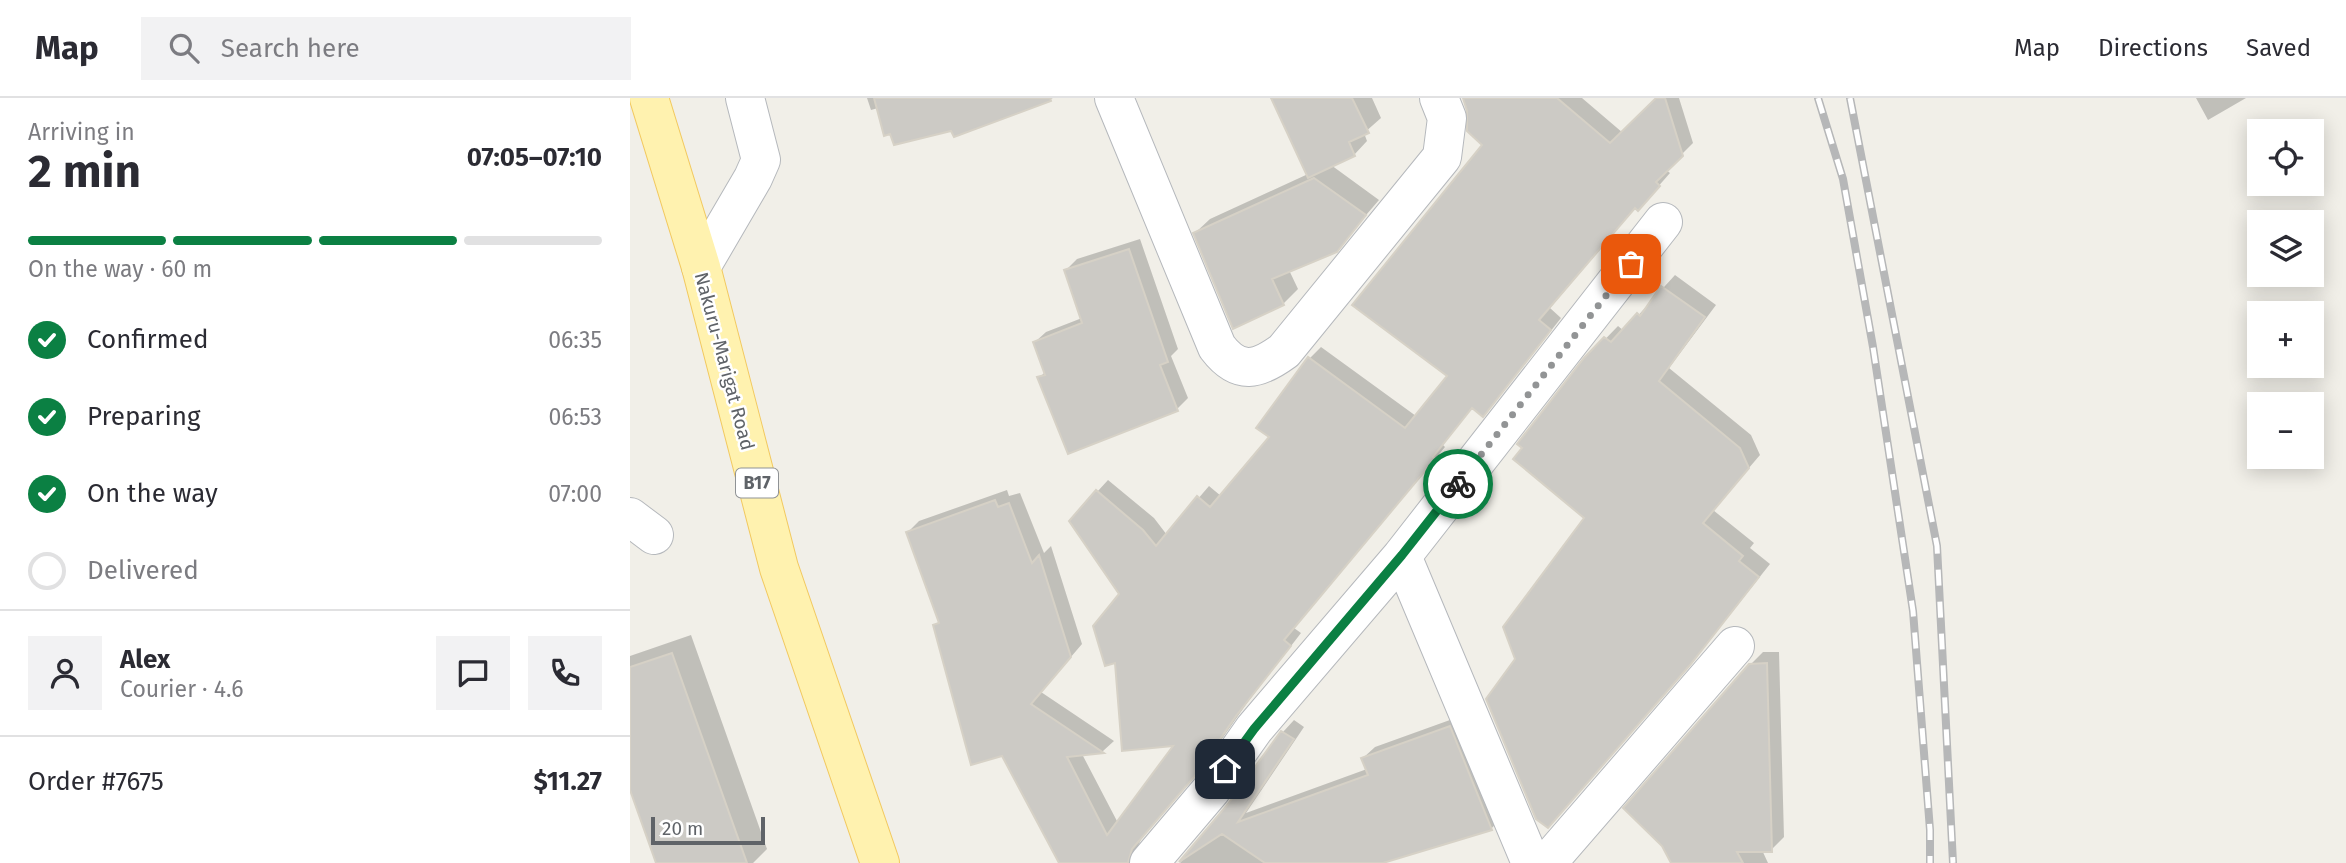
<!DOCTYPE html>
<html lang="en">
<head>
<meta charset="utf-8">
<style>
  :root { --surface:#fff; --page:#f2f2f3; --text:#2b2b33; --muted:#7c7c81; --line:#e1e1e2; --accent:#0b8043 }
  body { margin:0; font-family:"Fira Sans",sans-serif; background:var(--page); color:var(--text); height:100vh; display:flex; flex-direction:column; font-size:26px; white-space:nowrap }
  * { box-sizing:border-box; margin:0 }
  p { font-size:23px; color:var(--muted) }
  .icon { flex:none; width:38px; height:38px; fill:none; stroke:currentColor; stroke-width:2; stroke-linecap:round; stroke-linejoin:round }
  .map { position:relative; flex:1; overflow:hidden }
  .panel { display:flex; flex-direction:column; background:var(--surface); width:630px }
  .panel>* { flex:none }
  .buttons { position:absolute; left:1617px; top:21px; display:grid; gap:14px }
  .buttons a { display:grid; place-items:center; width:77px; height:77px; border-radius:0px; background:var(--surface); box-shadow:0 4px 18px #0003; font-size:35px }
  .scale { position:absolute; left:21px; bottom:18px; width:114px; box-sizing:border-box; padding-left:7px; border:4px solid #5f6368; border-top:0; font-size:19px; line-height:24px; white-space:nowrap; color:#5f6368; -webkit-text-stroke:5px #fff; paint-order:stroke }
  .pin { position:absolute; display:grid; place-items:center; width:60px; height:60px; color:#fff; margin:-30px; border-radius:14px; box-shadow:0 4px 10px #0006 }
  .courier { position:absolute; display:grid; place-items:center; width:70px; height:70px; margin:-35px; border:5px solid #0b8043; border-radius:50%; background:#fff; color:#222; box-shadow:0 2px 9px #0007 }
  .headline em { font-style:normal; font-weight:700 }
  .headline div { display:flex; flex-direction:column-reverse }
  .headline { display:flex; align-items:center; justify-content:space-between; height:119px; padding:0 28px }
  h1 { font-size:46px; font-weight:700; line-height:52px }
  .bar { display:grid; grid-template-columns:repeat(4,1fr); gap:10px 7px; align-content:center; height:84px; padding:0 28px }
  .bar i { height:9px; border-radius:5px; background:var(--line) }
  .bar .current { background:var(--accent) }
  .bar p { grid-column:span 4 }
  .line { display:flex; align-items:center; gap:18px; padding:0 28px; border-top:2px solid var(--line) }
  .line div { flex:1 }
  .round { display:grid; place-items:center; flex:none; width:74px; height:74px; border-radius:0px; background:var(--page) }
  ol { padding:0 28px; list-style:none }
  li { display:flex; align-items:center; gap:21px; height:77px }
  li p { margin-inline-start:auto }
  li .icon { padding:7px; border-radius:50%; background:var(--accent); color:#fff; stroke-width:4 }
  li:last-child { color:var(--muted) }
  li i { width:38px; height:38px; border:4px solid var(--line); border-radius:50% }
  header { display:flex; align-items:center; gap:42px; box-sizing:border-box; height:98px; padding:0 35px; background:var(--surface); border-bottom:2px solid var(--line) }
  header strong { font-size:33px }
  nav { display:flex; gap:38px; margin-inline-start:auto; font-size:24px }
  .search { width:490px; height:63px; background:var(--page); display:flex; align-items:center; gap:18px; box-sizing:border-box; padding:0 24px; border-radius:0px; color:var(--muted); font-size:26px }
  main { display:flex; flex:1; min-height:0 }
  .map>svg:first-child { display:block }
  .shadow { fill:#0003 }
  .building { fill:#cccac5; stroke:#d6d1c6; stroke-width:2 }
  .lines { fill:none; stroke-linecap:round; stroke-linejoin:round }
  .minor-casing { stroke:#b5b8bc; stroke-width:40 }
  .major-casing { stroke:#f2c960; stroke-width:40 }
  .minor { stroke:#fff; stroke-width:38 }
  .major { stroke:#fff2af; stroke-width:38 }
  .rail-casing { stroke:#b6b7b8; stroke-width:8 }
  .rail { stroke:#fff; stroke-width:5; stroke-dasharray:16; stroke-linecap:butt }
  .done { stroke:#929495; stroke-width:7; stroke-dasharray:0 12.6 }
  .route { stroke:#0b8043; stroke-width:9 }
  .labels { text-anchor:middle; stroke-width:5; stroke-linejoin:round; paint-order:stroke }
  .shield { fill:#fff; stroke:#8f9295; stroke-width:2 }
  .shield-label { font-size:18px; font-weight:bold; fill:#5f6368 }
  .street-label { font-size:19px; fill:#5f6368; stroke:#fff }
</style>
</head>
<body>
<header>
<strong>Map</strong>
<div class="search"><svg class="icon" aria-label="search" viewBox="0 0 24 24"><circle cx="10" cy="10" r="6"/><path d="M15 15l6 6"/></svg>Search here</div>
<nav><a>Map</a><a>Directions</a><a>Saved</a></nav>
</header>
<main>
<section class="panel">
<div class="headline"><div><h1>2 min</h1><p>Arriving in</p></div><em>07:05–07:10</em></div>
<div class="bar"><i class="current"></i><i class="current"></i><i class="current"></i><i></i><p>On the way · 60 m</p></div>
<ol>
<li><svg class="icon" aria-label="check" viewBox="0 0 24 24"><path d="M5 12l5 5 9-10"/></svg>Confirmed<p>06:35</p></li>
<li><svg class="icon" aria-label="check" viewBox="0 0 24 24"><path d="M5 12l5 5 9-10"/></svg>Preparing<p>06:53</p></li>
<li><svg class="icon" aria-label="check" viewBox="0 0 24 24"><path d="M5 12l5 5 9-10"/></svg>On the way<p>07:00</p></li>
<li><i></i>Delivered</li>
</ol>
<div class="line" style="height:126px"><a class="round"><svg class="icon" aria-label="person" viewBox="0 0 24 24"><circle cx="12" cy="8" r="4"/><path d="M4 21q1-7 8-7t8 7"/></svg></a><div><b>Alex</b><p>Courier · 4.6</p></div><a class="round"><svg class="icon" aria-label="chat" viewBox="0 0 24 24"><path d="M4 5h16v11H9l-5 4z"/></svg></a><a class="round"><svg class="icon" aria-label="phone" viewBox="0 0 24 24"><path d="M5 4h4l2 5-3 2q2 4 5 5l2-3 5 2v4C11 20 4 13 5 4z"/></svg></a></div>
<div class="line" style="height:91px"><div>Order #7675</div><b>$11.27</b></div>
</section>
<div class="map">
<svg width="1716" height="765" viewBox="0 0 1716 765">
  <rect width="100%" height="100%" fill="#f1efe8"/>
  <path class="shadow" d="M237,0h186l-98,37 -3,-6 -74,-21 -7,2z
    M643,0h99l9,20 -17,15 3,8 -13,14 -23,10 48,35 -43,50 -47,20 9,19 -15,15 -88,-71 15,-14 98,-45z
    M834,0h118l41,35 35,-35h21l14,45 -27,27 4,3 -21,24 -13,10 -86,101 11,10 -67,85 -11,11 -10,-8 -30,39 2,2 -151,181 7,5 -54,70 -42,60 -62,72 -5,11 1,12 4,5h-54l-154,-237 4,-5 -31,-89 11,-11 88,-31 2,6 11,-3 24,60 7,-7 31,98 -41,48 73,49 -11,10 -21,3 36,69 59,-79 -56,-150 -24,-102 11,-12 46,38 13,17 42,-49 12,10 51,-59 38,-79 11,-11 95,69 33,-40 36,-231z
    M1566,0h50l-38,22z
    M510,141l38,110 -7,7 17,42 -11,11 -138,-31 7,-7 -11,-29 11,-10 36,-14 -16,-48 11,-11z
    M1045,177l41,30 -47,63 82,67 9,20 -47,55 41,33 -4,5 20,16 -69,87 -141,163 -43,-155 70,-141 -1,-159 32,-33 6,5z
    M61,537l76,214 -14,14h-95l-28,-79v-128z
    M1133,554h16l5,185 -13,13h-9l6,13h-95l77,-198z
    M831,618l41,101 -11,12 -113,34h-198l49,-58 54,-73 11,-12 10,7 -58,86 121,-44 -4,-11 12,-11z"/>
  <path class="building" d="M244,0h176l1,3 -97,36 -3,-6 -57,14 -4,-11 -6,2z
    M641,0h81l17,35 -20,9 6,14 -47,22z
    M833,0h94l53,45 46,-45h9l18,58 -27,26 4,4 -22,25 -3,-3 -96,112 12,10 -68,87 -11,-9 -39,49 2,2 -151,181 7,6 -55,70 -42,61 -62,72 -4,14h-69l-57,-107 -31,9 -38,-140 6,-2 -33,-91 89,-32 3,7 11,-4 23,60 7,-8 32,102 -40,47 73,49 -37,4 40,78 66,-89 -51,5 -7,-88 -10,3 -12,-40 26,-32 -50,-73 27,-31 47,40 13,16 41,-50 13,11 59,-70 -13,-9 52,-71 97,71 42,-52 -95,-71 130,-160 -15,-14v-20z
    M684,80l52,37 -29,37 -65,27 12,26 -51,24 -40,-96z
    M499,151l39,113 -8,3 18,46 -110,43 -31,-77 8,-2 -12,-33 49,-19 -18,-53z
    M1031,188l44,31 -46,64 81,67 9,20 -46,55 40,33 -4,5 20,16 -69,88 -142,163 -12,-9 -50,-120 29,-40 -12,-32 81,-109 -71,-59 9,-11 -5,-4 67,-86 20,-21 7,5 26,-29 3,3z
    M42,555l75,210h-91l-26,-73v-123z
    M1137,565l5,189h-35l6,11h-72l-9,-17 -39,-38 126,-144z
    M820,628l42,104 -109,33h-118l-43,-29 -43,28 49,-58 53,-73 13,8 -56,83 130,-47 -7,-17z"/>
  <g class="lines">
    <defs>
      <path id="minor" d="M484,0l103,249c22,29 41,23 67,4l158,-194 5,-39 -8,-20
        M71,169l52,-89 8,-18 -16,-62
        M0,419l24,18
        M519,765l62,-73 43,-61 148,-173
        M901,765l-129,-307 261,-334
        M917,765l188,-217"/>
      <path id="major" d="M19,0l52,169 78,301 101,295"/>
    </defs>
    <use href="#minor" class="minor-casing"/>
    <use href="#major" class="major-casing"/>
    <use href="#minor" class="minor"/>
    <use href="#major" class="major"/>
    <defs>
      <path id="rail" d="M1188,0l25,81 30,168 40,264 17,219v33
        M1220,0l87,448 16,317"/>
    </defs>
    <use href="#rail" class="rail-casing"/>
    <use href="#rail" class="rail"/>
  </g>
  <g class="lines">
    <path class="done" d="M828,386l173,-220"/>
    <path class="route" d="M595,671l29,-40 148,-174 56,-71"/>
  </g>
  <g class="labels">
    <rect class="shield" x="106" y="370.5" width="42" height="29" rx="5"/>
    <g class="shield-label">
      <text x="127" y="391">B17</text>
    </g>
    <g class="street-label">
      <text transform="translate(95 263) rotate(75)" y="7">Nakuru-Marigat Road</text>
    </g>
  </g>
</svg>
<div class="buttons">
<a><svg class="icon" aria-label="locate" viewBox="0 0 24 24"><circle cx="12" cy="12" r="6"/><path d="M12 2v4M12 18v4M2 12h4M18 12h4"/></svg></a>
<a><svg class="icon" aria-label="layers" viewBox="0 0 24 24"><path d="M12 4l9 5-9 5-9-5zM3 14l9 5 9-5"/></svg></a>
<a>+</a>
<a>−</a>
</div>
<div class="scale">20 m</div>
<div class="pin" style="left:1001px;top:166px;background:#ea580c"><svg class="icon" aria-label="bag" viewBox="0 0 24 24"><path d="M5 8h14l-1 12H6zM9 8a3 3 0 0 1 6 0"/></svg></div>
<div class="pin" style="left:595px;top:671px;background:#1f2937"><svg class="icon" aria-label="home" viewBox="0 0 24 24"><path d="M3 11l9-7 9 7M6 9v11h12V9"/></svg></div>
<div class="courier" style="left:828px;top:386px"><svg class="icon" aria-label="bike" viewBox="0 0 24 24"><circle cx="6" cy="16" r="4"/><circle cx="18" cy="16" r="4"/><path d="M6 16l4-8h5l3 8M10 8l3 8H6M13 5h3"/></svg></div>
</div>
</main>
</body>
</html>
